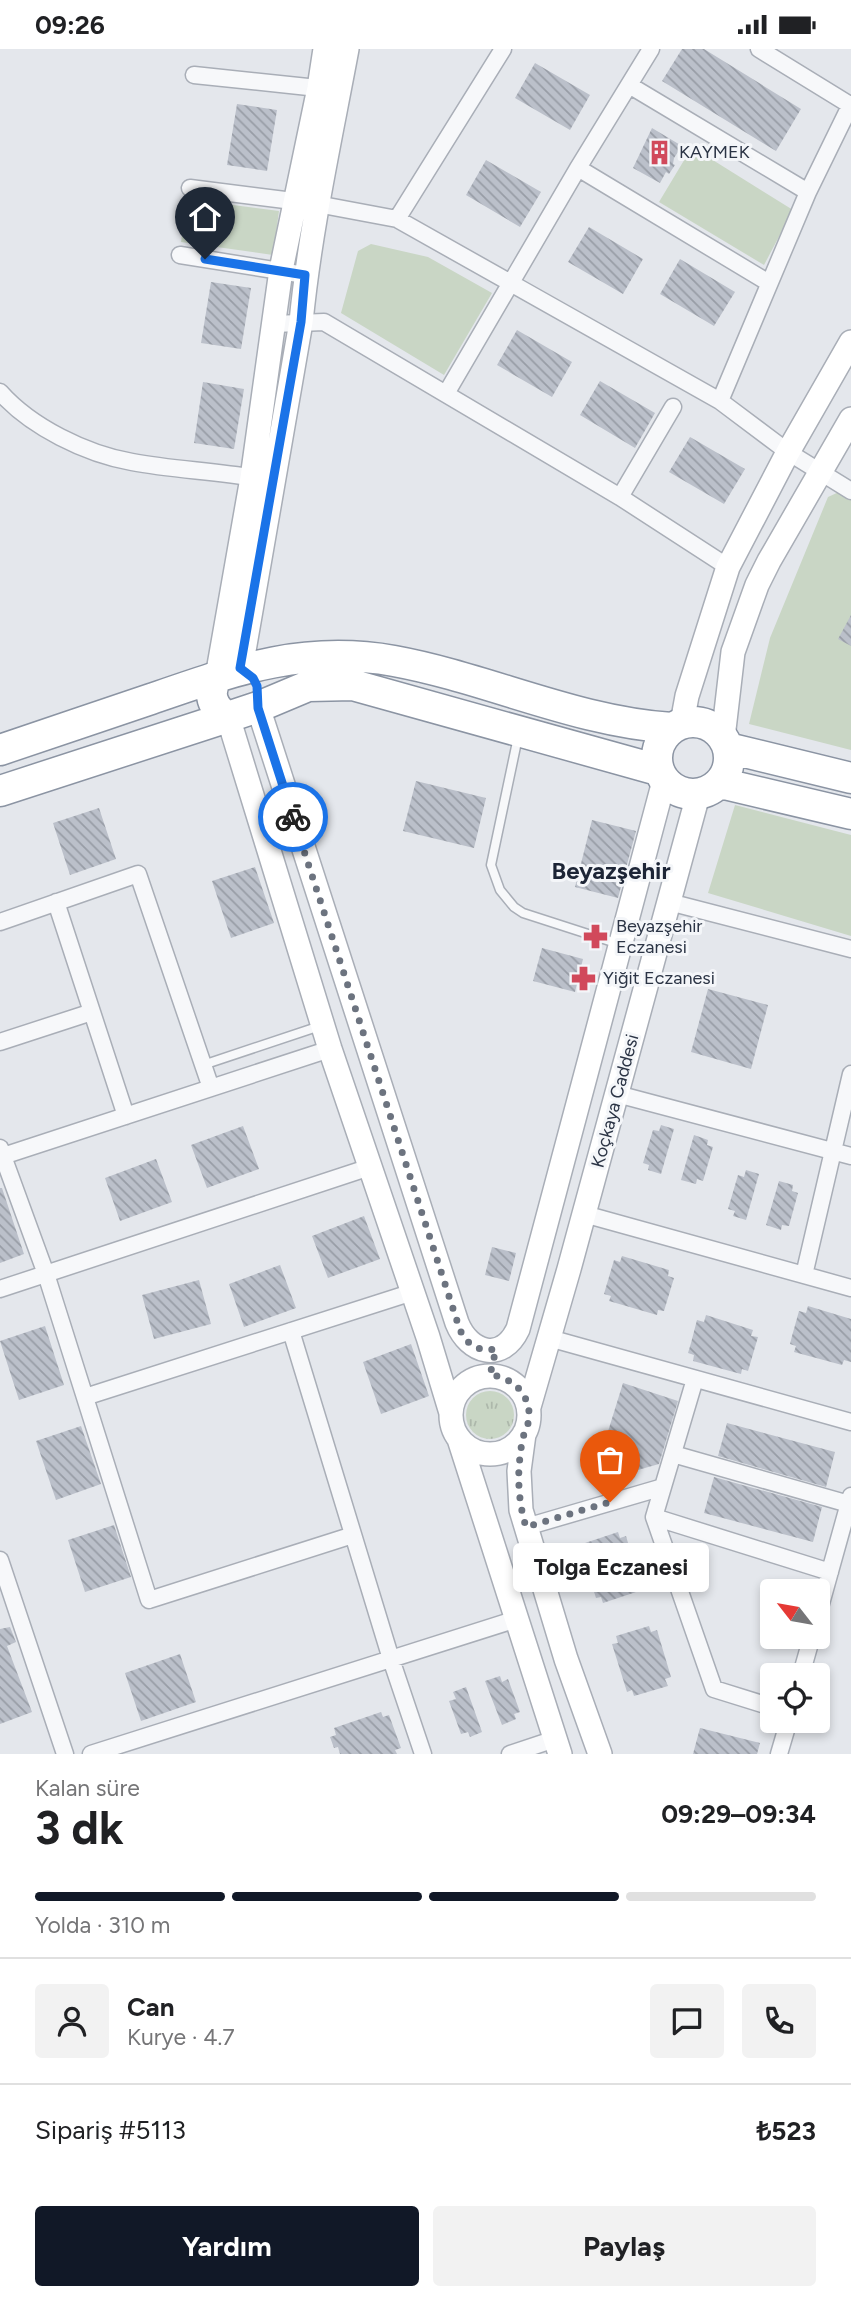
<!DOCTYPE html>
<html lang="tr">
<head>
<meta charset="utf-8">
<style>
  :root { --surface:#fff; --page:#f2f2f2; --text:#202124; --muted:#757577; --line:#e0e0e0; --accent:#111827 }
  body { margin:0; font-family:Figtree,sans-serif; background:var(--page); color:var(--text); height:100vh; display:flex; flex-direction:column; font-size:26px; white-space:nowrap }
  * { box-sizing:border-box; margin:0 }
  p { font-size:23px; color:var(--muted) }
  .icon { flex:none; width:38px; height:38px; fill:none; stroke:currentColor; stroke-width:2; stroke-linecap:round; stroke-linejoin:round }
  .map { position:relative; height:1705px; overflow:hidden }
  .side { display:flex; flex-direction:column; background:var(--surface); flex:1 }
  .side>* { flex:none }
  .needle { width:46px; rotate:301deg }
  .buttons { position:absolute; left:760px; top:1530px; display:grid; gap:14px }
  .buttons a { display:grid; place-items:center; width:70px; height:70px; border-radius:7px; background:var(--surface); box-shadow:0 4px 10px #0003; font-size:35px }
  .pin { position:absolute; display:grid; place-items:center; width:60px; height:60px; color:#fff; margin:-72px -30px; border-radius:50% 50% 50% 0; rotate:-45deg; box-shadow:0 0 7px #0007 }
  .pin .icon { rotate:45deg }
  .courier { position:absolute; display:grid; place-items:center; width:70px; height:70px; margin:-35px; border:5px solid #1a73e8; border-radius:50%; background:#fff; color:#222; box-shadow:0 2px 9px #0007 }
  .bubble { position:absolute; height:49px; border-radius:7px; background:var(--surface); box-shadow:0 4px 10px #0003; font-size:23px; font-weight:700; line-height:49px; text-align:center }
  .head em { font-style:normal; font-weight:700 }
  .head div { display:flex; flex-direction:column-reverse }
  .head { display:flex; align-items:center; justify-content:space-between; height:119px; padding:0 35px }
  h1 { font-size:46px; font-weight:700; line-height:52px }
  .bar { display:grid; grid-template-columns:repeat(4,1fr); gap:10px 7px; align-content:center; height:84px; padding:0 35px }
  .bar i { height:9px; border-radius:5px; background:var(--line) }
  .bar .on { background:var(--accent) }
  .bar p { grid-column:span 4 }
  .line { display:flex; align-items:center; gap:18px; padding:0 35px; border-top:2px solid var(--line) }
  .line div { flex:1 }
  .round { display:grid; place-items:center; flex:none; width:74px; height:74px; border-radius:7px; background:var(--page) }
  .cta { display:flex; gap:14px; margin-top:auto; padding:14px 35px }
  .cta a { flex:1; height:80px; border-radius:7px; background:var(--accent); color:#fff; font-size:28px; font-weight:700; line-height:80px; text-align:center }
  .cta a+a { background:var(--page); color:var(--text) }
  .status { display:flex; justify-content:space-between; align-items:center; height:49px; padding:0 35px; background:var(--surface); direction:ltr }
  .status svg { height:19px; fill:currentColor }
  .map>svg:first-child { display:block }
  .grass { fill:url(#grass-tufts) }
  .park { fill:#c9d6c5 }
  .building { fill:url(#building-back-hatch) }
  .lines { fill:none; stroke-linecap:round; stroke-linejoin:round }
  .lane-casing { stroke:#a9aeb7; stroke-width:11 }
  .street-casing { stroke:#a9aeb7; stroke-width:19 }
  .secondary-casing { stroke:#a9aeb7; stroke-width:26 }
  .highway-casing { stroke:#8b94a3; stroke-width:33 }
  .lane { stroke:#f7f8fa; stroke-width:8 }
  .street { stroke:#f7f8fa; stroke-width:16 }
  .secondary { stroke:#fff; stroke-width:23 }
  .highway { stroke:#fff; stroke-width:30 }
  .done { stroke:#6c737f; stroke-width:7; stroke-dasharray:0 12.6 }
  .route { stroke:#1a73e8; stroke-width:9 }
  .labels { text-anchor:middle; stroke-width:6; stroke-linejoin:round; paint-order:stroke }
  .poi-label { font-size:18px; fill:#2b3445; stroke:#f4f6f9; text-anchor:start }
  .street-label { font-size:18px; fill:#2b3445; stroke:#f4f6f9 }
  .district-label { font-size:24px; font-weight:bold; fill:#1d2536; stroke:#f4f6f9 }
</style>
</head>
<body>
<div class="status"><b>09:26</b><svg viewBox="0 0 49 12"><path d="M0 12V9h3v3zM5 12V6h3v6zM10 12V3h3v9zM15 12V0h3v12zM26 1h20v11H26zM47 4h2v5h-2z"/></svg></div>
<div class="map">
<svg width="851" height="1705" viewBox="0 0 851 1705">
  <defs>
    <pattern id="grass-tufts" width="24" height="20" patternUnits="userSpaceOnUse" patternTransform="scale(1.75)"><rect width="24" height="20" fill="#c9d6c5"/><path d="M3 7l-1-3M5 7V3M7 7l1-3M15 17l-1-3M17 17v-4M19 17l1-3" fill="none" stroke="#adb8ab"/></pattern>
    <pattern id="building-back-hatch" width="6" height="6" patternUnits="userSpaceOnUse" patternTransform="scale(1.75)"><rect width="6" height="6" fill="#bbc0ca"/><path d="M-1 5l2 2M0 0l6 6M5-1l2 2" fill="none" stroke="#989da6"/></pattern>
  </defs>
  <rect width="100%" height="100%" fill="#e4e7ec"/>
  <path class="grass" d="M466 1366a24 24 0 1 1 48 0a24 24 0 1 1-48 0Z"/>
  <path class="park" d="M692,98l101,63 -29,55 -105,-63z
    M187,150l92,12 -6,44 -92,-13z
    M371,195l57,13 64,36 -48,82 -103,-62 17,-62z
    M841,442l10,6v253l-102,-26 21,-86 58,-141z
    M735,756l116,30v101l-143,-43z"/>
  <path class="building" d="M682,0h22l97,60 -25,42 -114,-70z
    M535,14l55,32 -20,35 -55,-32z
    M237,55l40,6 -10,61 -40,-6z
    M652,79l30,18 -8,12 -1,6 2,1 -6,9 -3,-2 -6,11 -27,-15z
    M486,111l55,32 -21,35 -54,-32z
    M589,178l54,32 -20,35 -55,-32z
    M680,210l55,33 -21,34 -54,-32z
    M211,233l40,6 -10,61 -40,-6z
    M517,281l55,32 -20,35 -55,-32z
    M600,332l55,32 -20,35 -55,-33z
    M203,333l41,7 -10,60 -40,-6z
    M690,388l55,32 -21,35 -55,-32z
    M851,566v31l-13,-7z
    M416,732l70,17 -12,50 -71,-17z
    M99,759l17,51 -46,16 -17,-52z
    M592,771l44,11 -18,67 -43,-11z
    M255,818l19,56 -43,15 -19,-57z
    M542,899l41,11 -8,33 -42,-11z
    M708,940l60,16 -17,64 -60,-17z
    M661,1076l13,4 -13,45 -13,-4 1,-5 -6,-2 10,-33 6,1z
    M243,1077l16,43 -52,19 -16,-43z
    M694,1086l14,5 -1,5 6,2 -10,34 -6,-2 -1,5 -15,-4z
    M156,1110l16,43 -52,19 -15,-43z
    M746,1121l13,4 -13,46 -13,-4 2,-5 -7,-2 10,-34 6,2z
    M779,1132l14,4 -1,6 6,2 -9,33 -7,-1 -1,5 -15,-5z
    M0,1139h2l22,66 -24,9z
    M364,1167l16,43 -52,19 -16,-42z
    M492,1198l24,6 -7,28 -24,-6z
    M622,1207l47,14 -1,6 6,2 -10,33 -6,-1 -1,5 -48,-14 2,-5 -7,-2 2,-7 8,-27 6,2z
    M280,1216l16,43 -52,19 -15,-43z
    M199,1231l12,44 -57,15 -12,-44z
    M808,1257l43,13v43l-7,-2 -2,5 -48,-13 2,-6 -6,-2 2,-8 7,-25 7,2z
    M706,1266l47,15 -2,6 7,1 -10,34 -6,-2 -1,5 -48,-13 1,-6 -6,-2 3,-10 6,-23 7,2z
    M45,1277l19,59 -45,15 -19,-59z
    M411,1295l18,52 -48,18 -18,-52z
    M623,1334l55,18 -19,63 -67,19z
    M727,1374l108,29 -9,35 -108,-31z
    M81,1377l20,58 -45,16 -20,-59z
    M714,1428l108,30 -9,35 -109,-29z
    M114,1476l17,52 -46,15 -17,-52z
    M618,1483l2,6 6,-2 14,48 -6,2 2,6 -33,11 -2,-6 -5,1 -15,-47 6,-2 -2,-6z
    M649,1577l2,6 6,-2 14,47 -6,2 3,7 -34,10 -2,-6 -5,2 -15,-48 6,-1 -2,-7z
    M10,1578l6,15 -9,4 25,66 -32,12v-95z
    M180,1605l16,48 -55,19 -16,-48z
    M500,1627l2,6 6,-3 12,33 -6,2 2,5 -14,6 -17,-44z
    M466,1638l16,45 -12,5 -2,-5 -7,2 -12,-33 7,-2 -3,-7z
    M381,1663l2,5 6,-2 12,33 -6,2 2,4h-57l-2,-7 -4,1 -4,-11 6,-2 -2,-7z
    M700,1679l60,15 -3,11h-64z"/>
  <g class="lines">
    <defs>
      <path id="lane" d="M518,688l-27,128 9,25 14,17 9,6 96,31
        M203,1016l117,-39"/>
      <path id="street" d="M759,0l91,56
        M194,26l133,14
        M629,36l179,107
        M578,119l191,115
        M190,139l127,16 80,15 323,182 68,51 63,39
        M397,170l106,-170
        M180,206l125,20
        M274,275l50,-2 296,175 108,70
        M0,343c31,35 86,62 132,70 42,8 86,9 128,17
        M447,343l131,-224 73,-119
        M720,352l88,-209 43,-88
        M620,448l53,-90
        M56,853l70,214
        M669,853l182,47
        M0,873l138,-48 73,214
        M0,993l92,-30
        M617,1045l234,62
        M0,1099l46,126 103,326 204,-65
        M3,1107l327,-107
        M584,1165l267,74
        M804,1226l47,-201
        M0,1240l370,-122
        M291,1282l100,328 32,95
        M549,1289l302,84
        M695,1330l-41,138 176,55
        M85,1348l328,-105
        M673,1405l176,50
        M654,1468l60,172 58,18
        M526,1478l137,-40
        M0,1511l65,194
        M817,1569l34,-122
        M801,1626l11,-39
        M91,1705l426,-135
        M510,1705l45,-15
        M779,1705l10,-34"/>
      <path id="secondary" d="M241,619l60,-346c9,-92 29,-182 46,-273
        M217,628l35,-199 29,-208 38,-182 6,-39
        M258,658l199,616c12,30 45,40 61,6l146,-548
        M228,668l102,332 98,288 23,76
        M682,674l5,-27 41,-129 60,-115 63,-110
        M723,689l10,-86 24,-67 12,-24 82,-142
        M451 1366a39 39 0 1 1 78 0a39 39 0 1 1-78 0Z
        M529,1358l40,-138 129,-474
        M524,1385l-5,37 2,39 45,149 34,95
        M459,1390l101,315"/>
      <path id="highway" d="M217,628c-10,16 -5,31 11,40l30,-10 50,-21 45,-1 305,85
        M657 709a36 36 0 1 1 72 0a36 36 0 1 1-72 0Z
        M728,699l123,30
        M0,701c50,-17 101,-34 151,-51 84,-29 152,-54 243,-38 93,17 182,61 278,67
        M720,734l131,31
        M0,742l228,-74"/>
    </defs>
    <use href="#lane" class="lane-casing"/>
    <use href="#street" class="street-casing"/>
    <use href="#secondary" class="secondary-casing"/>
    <use href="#highway" class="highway-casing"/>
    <use href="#lane" class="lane"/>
    <use href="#street" class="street"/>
    <use href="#secondary" class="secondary"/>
    <use href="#highway" class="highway"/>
  </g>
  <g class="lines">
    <path class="done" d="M293,768l167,513c7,15 19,22 36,19l-6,26c23,2 41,20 39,44 -1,6 -3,10 -5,15 -3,11 -4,22 -5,33 -1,21 1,40 7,60l84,-25"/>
    <path class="route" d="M205,210l100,16 -4,47 -61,346 13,10 4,8 1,22 35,109"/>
  </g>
  <defs>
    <symbol id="building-bare" viewBox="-9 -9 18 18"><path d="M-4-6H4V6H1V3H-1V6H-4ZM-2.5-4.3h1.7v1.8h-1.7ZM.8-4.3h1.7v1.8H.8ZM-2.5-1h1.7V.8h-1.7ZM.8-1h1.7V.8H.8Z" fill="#d1495b" stroke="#f4f6f9" stroke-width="2.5" paint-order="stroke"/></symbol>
    <symbol id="pharmacy-bare" viewBox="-9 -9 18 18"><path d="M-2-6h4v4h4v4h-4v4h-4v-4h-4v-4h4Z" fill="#d1495b" stroke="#f4f6f9" stroke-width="2.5" paint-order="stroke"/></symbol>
  </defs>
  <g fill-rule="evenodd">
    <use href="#building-bare" x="642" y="86" width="35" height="35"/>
    <use href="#pharmacy-bare" x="578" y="870" width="35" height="35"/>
    <use href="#pharmacy-bare" x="566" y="912" width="35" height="35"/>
  </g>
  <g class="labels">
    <g class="poi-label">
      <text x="679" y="109">KAYMEK</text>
      <text x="616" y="883">Beyazşehir<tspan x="616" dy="21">Eczanesi</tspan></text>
      <text x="603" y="935">Yiğit Eczanesi</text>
    </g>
    <g class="street-label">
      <text transform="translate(615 1052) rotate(-75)" y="6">Koçkaya Caddesi</text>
    </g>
    <g class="district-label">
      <text x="611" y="830">Beyazşehir</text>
    </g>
  </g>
</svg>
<div class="buttons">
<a><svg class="needle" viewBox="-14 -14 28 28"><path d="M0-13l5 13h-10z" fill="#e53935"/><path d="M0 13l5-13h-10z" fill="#757577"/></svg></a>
<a><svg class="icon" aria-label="locate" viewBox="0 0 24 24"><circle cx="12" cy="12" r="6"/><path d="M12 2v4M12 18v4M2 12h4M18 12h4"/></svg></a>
</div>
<div class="pin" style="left:610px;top:1453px;background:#ea580c"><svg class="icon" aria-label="bag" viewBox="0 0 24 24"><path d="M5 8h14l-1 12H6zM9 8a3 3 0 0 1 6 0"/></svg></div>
<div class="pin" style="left:205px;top:210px;background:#1f2937"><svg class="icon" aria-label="home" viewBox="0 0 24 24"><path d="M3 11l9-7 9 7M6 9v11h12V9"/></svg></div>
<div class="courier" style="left:293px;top:768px"><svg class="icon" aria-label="bike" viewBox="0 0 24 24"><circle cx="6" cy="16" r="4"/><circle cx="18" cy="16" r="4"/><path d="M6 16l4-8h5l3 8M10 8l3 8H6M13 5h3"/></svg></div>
<div class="bubble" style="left:513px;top:1494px;width:196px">Tolga Eczanesi</div>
</div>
<section class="side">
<div class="head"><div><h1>3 dk</h1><p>Kalan süre</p></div><em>09:29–09:34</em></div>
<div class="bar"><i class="on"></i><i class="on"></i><i class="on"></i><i></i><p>Yolda · 310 m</p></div>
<div class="line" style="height:126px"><a class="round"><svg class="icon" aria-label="person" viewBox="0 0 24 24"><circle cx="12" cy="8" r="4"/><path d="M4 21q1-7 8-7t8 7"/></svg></a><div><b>Can</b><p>Kurye · 4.7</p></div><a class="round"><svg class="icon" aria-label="chat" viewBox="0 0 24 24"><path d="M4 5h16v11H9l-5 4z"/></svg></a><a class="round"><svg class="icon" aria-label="phone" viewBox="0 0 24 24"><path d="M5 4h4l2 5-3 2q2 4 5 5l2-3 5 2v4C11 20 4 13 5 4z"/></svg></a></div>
<div class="line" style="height:91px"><div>Sipariş #5113</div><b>₺523</b></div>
<div class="cta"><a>Yardım</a><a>Paylaş</a></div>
</section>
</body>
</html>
